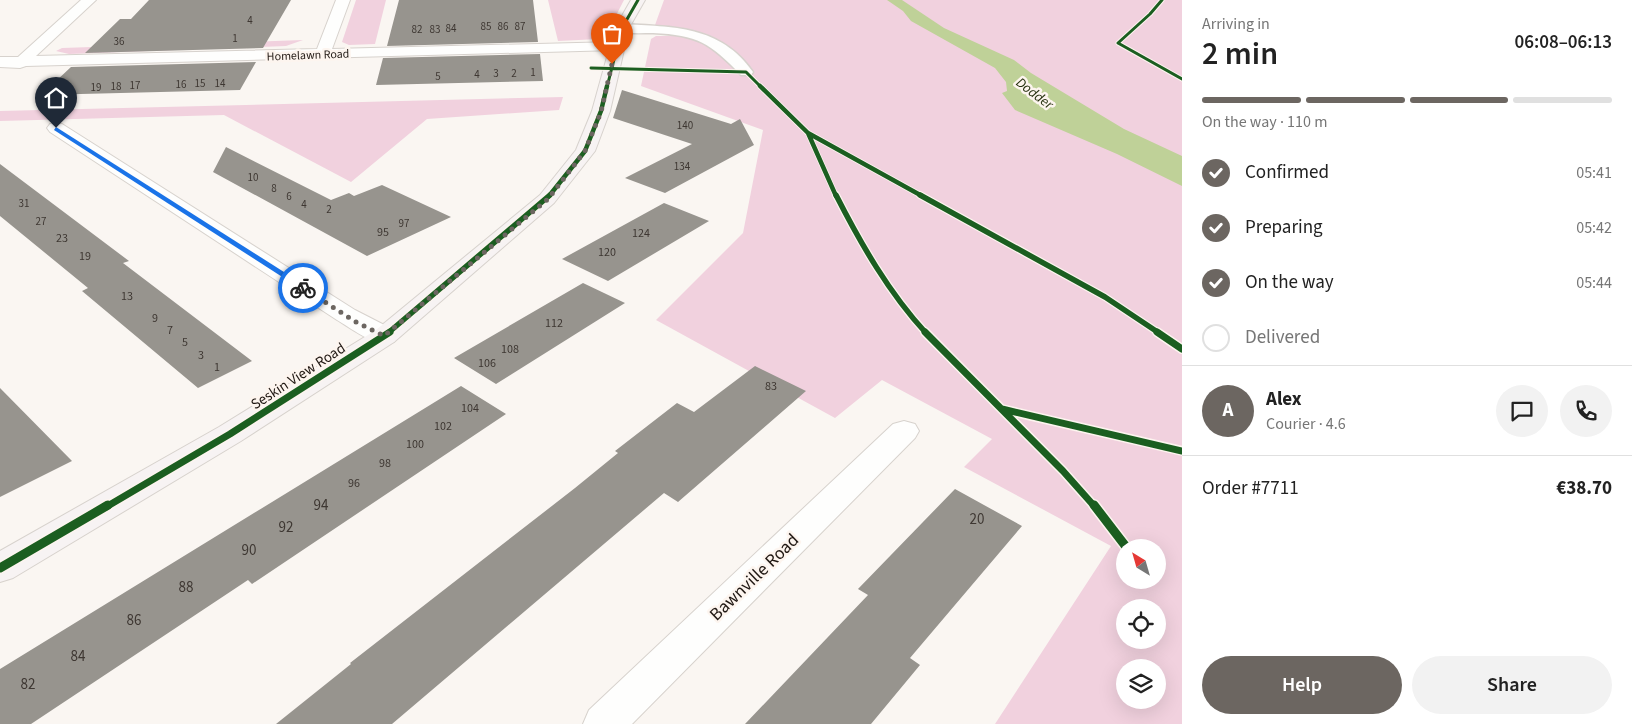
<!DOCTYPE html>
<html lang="en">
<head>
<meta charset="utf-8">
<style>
  :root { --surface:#fff; --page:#f2f2f2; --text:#222; --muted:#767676; --line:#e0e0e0; --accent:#6c6661 }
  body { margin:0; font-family:"Source Sans 3",sans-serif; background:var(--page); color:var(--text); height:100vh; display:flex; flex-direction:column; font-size:19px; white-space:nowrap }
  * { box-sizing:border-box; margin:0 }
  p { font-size:16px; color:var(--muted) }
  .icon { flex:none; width:28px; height:28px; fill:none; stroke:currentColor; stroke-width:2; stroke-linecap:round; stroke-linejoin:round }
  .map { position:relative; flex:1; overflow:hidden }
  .sheet { display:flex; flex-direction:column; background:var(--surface); width:450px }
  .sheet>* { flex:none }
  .needle { width:32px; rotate:323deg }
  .fabs { position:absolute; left:1116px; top:539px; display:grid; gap:10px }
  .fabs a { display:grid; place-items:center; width:50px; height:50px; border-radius:50%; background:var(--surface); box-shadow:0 5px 20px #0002; font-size:25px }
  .pin { position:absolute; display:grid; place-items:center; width:42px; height:42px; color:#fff; margin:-51px -21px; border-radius:50% 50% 50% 0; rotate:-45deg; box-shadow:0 0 5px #0007 }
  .pin .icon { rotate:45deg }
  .courier { position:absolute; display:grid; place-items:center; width:50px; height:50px; margin:-25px; border:4px solid #1a73e8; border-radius:50%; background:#fff; color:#222; box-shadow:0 1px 6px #0007 }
  .summary em { font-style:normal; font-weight:600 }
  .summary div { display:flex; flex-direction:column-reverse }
  .summary { display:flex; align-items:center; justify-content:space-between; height:85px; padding:0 20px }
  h1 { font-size:32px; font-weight:600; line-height:38px }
  .bar { display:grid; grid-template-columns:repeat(4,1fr); gap:8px 5px; align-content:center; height:60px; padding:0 20px }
  .bar i { height:6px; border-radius:4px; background:var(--line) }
  .bar .current { background:var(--accent) }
  .bar p { grid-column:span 4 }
  .line { display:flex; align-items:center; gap:12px; padding:0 20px; border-top:1px solid var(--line) }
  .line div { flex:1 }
  .round { display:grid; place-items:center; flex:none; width:52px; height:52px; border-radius:26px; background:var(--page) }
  ol { padding:0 20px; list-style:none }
  li { display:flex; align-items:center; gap:15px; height:55px }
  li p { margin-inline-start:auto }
  li .icon { padding:5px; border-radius:50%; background:var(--accent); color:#fff; stroke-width:4 }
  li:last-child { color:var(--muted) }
  li i { width:28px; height:28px; border:2px solid var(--line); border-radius:50% }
  .button { display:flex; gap:10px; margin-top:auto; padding:10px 20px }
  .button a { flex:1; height:58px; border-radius:30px; background:var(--accent); color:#fff; font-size:20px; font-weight:600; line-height:58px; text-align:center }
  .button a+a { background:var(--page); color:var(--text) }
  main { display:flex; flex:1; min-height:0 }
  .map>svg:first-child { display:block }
  .green { fill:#f1d1de; fill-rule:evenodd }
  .water { fill:#bfd198 }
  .building { fill:#97948e }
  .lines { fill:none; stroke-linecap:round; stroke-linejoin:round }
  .lane-casing { stroke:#d7d2cd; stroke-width:3 }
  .street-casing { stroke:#d7d2cd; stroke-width:2 }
  .secondary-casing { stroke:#d7d2cd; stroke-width:2 }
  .lane { fill:#fefefd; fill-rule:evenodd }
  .street { fill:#fefefd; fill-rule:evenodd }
  .secondary { fill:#f7f3f3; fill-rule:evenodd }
  .cycleway-far4-casing { stroke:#fdf5ef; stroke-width:5 }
  .cycleway-far3-casing { stroke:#fdf5ef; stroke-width:6 }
  .cycleway-far2-casing { stroke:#fdf5ef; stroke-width:8 }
  .cycleway-far1-casing { stroke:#fdf5ef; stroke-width:10 }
  .cycleway-casing { stroke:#fdf5ef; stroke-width:12 }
  .cycleway-far4 { stroke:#1b5e20; stroke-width:3 }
  .cycleway-far3 { stroke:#1b5e20; stroke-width:4.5 }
  .cycleway-far2 { stroke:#1b5e20; stroke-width:5.5 }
  .cycleway-far1 { stroke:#1b5e20; stroke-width:7 }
  .cycleway { stroke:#1b5e20; stroke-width:9 }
  .route { fill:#1a73e8 }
  .done { stroke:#6c6661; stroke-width:5; stroke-dasharray:0 9 }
  .labels { text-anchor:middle; stroke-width:5; stroke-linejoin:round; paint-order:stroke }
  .far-number-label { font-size:11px; fill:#3e3732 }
  .far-street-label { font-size:12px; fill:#201813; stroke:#fdf5ef }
  .number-label { font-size:12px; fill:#3e3732 }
  .far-water-label { font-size:14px; font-style:italic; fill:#242f0d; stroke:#fdf5ef }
  .street-label { font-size:15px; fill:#201813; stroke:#fdf5ef }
  .near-number-label { font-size:15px; fill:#3e3732 }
  .near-street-label { font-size:18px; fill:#201813; stroke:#fdf5ef }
</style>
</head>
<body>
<main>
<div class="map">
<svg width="1182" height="724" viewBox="0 0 1182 724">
  <rect width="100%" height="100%" fill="#faf6f2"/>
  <path class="green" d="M356,0h30l-11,44 -26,1 -7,-3z
    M548,0h76l-18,35 -7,4 -41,2z
    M664,0h518v724h-187l116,-178 -147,-79 28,-28 -110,-59 -47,38 -179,-98 87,-87 20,-103 -122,-44 10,-47 5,-3h20l5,-5 -26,-6zM1125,548h33v32h-33zM1125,608h33v32h-33zM1125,668h33v32h-33z
    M303,40l-17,6 -217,8 -13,-3 6,-3z
    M563,97l-4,13 -132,9 -76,63 -127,-67 -224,6v-10z"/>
  <path class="water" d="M887,0h15l42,28 70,32 17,13 93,56 58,27v30l-65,-32 -102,-44 -13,-17 5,-2 -1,-9 -11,-14 -84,-47 -8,-10z"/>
  <path class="building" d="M149,0h142l-28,48 -178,5 35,-34h11z
    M399,0h134l5,42 -151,4z
    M540,54l3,27 -167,4 7,-27z
    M256,62l-16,28 -199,5 30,-28z
    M622,90l109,34 9,-5 14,26 -89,48 -40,-15 67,-34 -79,-26z
    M226,147l105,53 18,-7 5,3 28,-11 69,32 -84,39 -154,-84z
    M0,164l129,97 -6,2 129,98 -54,27 -116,-97 6,-3 -88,-72z
    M664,203l45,18 -101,60 -46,-22z
    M583,283l42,20 -129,81 -42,-26z
    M755,366l51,25 -128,111 -14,-9 -272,231h-116l75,-60 -1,-1 225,-175 43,-35 -3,-2 62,-48 17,9z
    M461,386l45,28 -254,170 -4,-4 -217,144h-31v-55z
    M0,388l72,73 -72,36z
    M955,489l67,37 -112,132 10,7 -49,59h-126l123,-129 -10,-6z"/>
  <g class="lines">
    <defs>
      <path id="lane" d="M622,24c51,3 98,1 131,48l-2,3h-10c-31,-32 -43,-40 -88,-42 -12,0 -24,1 -36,-2l-1,-3z"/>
      <path id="street" d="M81,0h15l-60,56 281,-7 19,-49h14l-18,49 284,-7 5,1 2,3 -2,3 -5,1 -590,16 -6,2 -20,-1v-10h18z
        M56,123l6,1 293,186 39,20 4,6 -4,6c-20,5 -40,-12 -57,-22l-287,-188 -3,-4 3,-4z
        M904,421l11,3 4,7 -4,7 -283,286h-49l6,-14 304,-286z"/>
      <path id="secondary" d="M631,0h14l-16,28 -19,83 -15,40 -41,52 -160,139 -153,99 -228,137 -13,4v-31l219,-124 157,-97 164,-135 36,-45 16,-39 23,-83z"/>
    </defs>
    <use href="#lane" class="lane-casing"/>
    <use href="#street" class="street-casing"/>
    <use href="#secondary" class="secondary-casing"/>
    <use href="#lane" class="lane"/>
    <use href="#street" class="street"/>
    <use href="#secondary" class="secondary"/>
    <defs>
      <path id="cycleway-far4" d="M1162,0l-12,14 -32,29 64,36
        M591,68l155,4 15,15
        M607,87l15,-59 16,-28"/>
      <path id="cycleway-far3" d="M760,86l48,47 114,63
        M808,133l28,63
        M549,196l36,-45 16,-40 6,-25"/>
      <path id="cycleway-far2" d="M836,195c25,49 53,98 90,138
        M920,195l185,102 54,36
        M388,333l162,-138"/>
      <path id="cycleway-far1" d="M925,332l138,139 32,36
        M1157,332l25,17
        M1002,409l180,42
        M106,507l124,-73 160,-102"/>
      <path id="cycleway" d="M1094,505l33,43
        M0,568l108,-63"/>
    </defs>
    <use href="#cycleway-far4" class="cycleway-far4-casing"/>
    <use href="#cycleway-far3" class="cycleway-far3-casing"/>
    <use href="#cycleway-far2" class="cycleway-far2-casing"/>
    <use href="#cycleway-far1" class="cycleway-far1-casing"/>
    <use href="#cycleway" class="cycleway-casing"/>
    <use href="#cycleway-far4" class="cycleway-far4"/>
    <use href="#cycleway-far3" class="cycleway-far3"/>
    <use href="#cycleway-far2" class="cycleway-far2"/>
    <use href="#cycleway-far1" class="cycleway-far1"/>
    <use href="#cycleway" class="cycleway"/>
  </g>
  <path class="route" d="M56,127l250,159 1,2 -6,1 -247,-159z"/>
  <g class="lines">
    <path class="done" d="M303,288l53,34 28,14 164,-137 37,-48 16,-39 11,-48"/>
  </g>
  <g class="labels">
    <g class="far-number-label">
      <text x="250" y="24">4</text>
      <text x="486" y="30">85</text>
      <text x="503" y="30">86</text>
      <text x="520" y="30">87</text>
      <text x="451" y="32">84</text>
      <text x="417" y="33">82</text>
      <text x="435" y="33">83</text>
      <text x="235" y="42">1</text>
      <text x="119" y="45">36</text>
      <text x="533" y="76">1</text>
      <text x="496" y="77">3</text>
      <text x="514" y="77">2</text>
      <text x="477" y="78">4</text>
      <text x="438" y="80">5</text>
      <text x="200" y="87">15</text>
      <text x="220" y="87">14</text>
      <text x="181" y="88">16</text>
      <text x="135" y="89">17</text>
      <text x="116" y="90">18</text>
      <text x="96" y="91">19</text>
      <text x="685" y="129">140</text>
      <text x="682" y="170">134</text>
      <text x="253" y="181">10</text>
      <text x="274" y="192">8</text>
      <text x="289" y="200">6</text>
      <text x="24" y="207">31</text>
      <text x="304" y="208">4</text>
      <text x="329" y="213">2</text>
      <text x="41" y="225">27</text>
      <text x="404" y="227">97</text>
    </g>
    <g class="far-street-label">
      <text transform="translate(308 55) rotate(-2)" y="4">Homelawn Road</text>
    </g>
    <g class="number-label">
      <text x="383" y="236">95</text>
      <text x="641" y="237">124</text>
      <text x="62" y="242">23</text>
      <text x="607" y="256">120</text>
      <text x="85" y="260">19</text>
      <text x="127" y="300">13</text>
      <text x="155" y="322">9</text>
      <text x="554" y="327">112</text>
      <text x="170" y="334">7</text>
      <text x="185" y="346">5</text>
      <text x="510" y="353">108</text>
      <text x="201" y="359">3</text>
      <text x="487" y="367">106</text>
      <text x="217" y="371">1</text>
      <text x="771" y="390">83</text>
      <text x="470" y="412">104</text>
      <text x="443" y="430">102</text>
      <text x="415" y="448">100</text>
      <text x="385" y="467">98</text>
      <text x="354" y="487">96</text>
    </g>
    <g class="far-water-label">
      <text transform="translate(1035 93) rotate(37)" y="5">Dodder</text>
    </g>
    <g class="street-label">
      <text transform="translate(298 376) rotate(-33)" y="5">Seskin View Road</text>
    </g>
    <g class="near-number-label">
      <text x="321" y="510">94</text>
      <text x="977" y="524">20</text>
      <text x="286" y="532">92</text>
      <text x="249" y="555">90</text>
      <text x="186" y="592">88</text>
      <text x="134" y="625">86</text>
      <text x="78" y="661">84</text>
      <text x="28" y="689">82</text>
    </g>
    <g class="near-street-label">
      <text transform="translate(754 577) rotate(-44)" y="6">Bawnville Road</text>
    </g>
  </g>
</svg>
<div class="fabs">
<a><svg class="needle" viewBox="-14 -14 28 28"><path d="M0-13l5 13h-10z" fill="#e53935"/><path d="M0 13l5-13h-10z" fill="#767676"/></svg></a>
<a><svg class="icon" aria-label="locate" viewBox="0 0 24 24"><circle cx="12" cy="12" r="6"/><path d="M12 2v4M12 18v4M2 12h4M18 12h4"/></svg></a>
<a><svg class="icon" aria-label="layers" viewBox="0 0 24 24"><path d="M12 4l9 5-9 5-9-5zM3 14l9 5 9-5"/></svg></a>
</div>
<div class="pin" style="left:612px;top:64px;background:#ea580c"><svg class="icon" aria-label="bag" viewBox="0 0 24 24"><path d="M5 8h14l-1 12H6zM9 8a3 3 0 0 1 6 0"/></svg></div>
<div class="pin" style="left:56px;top:128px;background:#1f2937"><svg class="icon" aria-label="home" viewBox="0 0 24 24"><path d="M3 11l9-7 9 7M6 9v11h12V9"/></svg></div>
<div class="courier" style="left:303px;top:288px"><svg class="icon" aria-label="bike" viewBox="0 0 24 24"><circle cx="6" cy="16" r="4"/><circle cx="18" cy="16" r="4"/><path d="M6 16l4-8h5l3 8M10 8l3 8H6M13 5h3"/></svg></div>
</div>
<section class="sheet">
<div class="summary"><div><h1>2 min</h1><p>Arriving in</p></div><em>06:08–06:13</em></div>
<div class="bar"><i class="current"></i><i class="current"></i><i class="current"></i><i></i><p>On the way · 110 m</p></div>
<ol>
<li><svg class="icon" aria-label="check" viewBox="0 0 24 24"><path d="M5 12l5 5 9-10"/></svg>Confirmed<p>05:41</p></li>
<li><svg class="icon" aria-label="check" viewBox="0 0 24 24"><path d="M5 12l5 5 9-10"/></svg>Preparing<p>05:42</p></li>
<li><svg class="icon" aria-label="check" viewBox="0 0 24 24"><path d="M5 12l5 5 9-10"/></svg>On the way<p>05:44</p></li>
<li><i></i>Delivered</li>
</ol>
<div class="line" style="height:90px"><b class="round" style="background:var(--accent);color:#fff">A</b><div><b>Alex</b><p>Courier · 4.6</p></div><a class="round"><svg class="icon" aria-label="chat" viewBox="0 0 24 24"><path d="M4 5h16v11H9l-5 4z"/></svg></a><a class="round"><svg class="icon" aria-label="phone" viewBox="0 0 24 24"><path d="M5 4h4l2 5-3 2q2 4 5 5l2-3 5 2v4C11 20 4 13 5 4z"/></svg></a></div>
<div class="line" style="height:65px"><div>Order #7711</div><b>€38.70</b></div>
<div class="button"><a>Help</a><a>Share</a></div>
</section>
</main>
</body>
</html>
